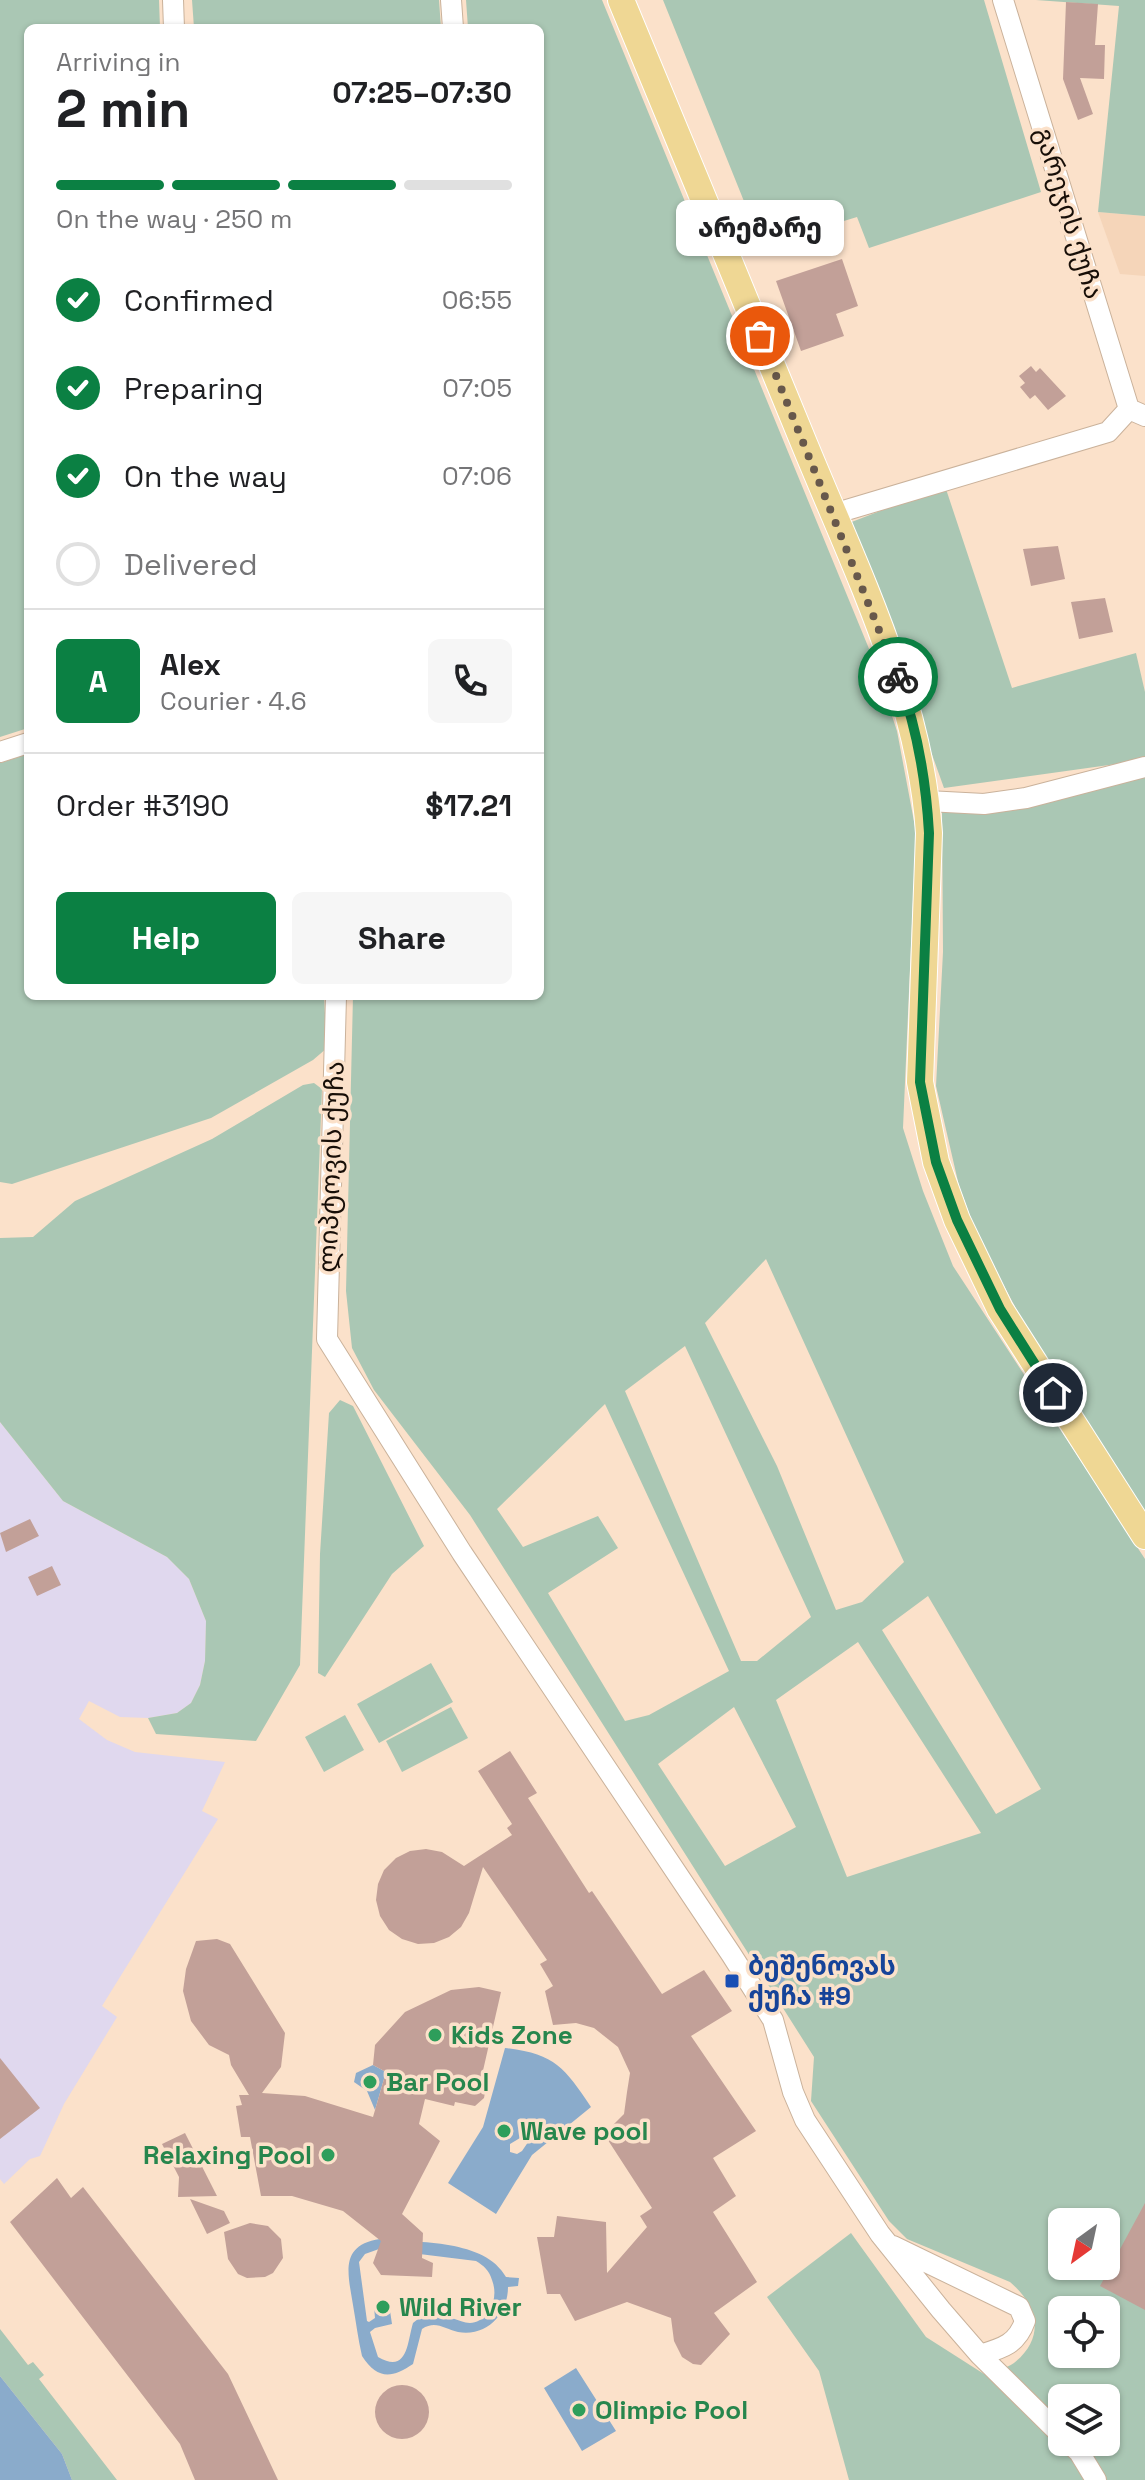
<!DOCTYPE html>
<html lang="en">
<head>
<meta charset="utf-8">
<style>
  :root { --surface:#fff; --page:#f6f6f6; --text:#202124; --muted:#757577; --line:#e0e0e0; --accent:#0b8043 }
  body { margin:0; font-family:"Space Grotesk","Noto Sans Georgian",sans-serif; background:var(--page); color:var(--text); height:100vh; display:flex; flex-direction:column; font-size:30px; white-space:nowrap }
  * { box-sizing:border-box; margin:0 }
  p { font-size:26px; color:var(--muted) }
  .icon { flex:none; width:44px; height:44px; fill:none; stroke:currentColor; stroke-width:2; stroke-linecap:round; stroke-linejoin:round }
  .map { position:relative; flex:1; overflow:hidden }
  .drawer { position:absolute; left:24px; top:24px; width:520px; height:976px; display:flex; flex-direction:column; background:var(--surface); border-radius:12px; box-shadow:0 2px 6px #0004 }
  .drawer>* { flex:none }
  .needle { width:52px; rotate:213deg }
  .tools { position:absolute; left:1048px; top:2208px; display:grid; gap:16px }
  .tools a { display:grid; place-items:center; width:72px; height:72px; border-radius:12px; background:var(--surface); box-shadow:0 2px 6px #0004; font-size:40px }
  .pin { position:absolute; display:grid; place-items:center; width:68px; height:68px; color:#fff; margin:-34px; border:4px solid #fff; border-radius:50%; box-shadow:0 2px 8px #0007 }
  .courier { position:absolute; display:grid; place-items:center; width:80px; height:80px; margin:-40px; border:6px solid #0b8043; border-radius:50%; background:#fff; color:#222; box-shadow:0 2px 10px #0007 }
  .bubble { position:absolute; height:56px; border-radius:12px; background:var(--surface); box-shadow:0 2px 6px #0004; font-size:26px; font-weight:800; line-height:56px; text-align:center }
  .overview em { font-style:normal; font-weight:800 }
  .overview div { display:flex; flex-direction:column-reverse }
  .overview { display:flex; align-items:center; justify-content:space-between; height:136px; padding:0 32px }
  h1 { font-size:52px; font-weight:800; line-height:60px }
  .bar { display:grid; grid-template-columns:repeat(4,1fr); gap:12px 8px; align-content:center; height:96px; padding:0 32px }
  .bar i { height:10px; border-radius:6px; background:var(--line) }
  .bar .selected { background:var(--accent) }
  .bar p { grid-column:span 4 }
  .line { display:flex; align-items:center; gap:20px; padding:0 32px; border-top:2px solid var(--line) }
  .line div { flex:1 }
  .round { display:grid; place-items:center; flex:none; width:84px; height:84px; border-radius:12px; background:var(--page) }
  ol { padding:0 32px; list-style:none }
  li { display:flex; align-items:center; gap:24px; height:88px }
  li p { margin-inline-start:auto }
  li .icon { padding:8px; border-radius:50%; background:var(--accent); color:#fff; stroke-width:4 }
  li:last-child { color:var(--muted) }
  li i { width:44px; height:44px; border:4px solid var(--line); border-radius:50% }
  .action { display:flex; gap:16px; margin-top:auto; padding:16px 32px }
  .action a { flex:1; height:92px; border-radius:12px; background:var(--accent); color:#fff; font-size:32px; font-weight:800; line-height:92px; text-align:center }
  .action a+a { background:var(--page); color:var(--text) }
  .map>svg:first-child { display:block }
  .commercial { fill:#e0d8ee }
  .built { fill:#f5d5b9 }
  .green { fill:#aac7b4; fill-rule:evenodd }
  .water { fill:#8aabcb; fill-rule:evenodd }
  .building { fill:#c2a098 }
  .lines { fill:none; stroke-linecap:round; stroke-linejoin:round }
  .minor-casing { stroke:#cab29b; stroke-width:22 }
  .major-casing { stroke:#fff; stroke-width:28 }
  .minor { stroke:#fff; stroke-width:20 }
  .major { stroke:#efd794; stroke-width:26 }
  .done { stroke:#67584b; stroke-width:8; stroke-dasharray:0 14.4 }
  .route { stroke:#0b8043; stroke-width:10 }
  .transit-dot { fill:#1a4fb4; stroke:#fbe1ca; stroke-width:3 }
  .leisure-dot { fill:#2e9e5b; stroke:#fbe1ca; stroke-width:3 }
  .labels { text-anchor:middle; stroke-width:7; stroke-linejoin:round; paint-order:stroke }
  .street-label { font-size:26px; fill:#170e07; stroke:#fbe1ca }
  .transit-label { font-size:26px; font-weight:bold; fill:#164399; stroke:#fbe1ca; text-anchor:start }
  .leisure-label { font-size:26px; font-weight:bold; fill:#27864d; stroke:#fbe1ca; text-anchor:start }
</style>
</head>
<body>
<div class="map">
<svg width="1145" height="2480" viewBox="0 0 1145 2480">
  <rect width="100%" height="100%" fill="#fbe1ca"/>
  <path class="commercial" d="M0,1422l63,79 104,56 22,22 17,42 -1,40 -5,24 -9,18 -14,10 -29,5 -28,-1 -31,-16 -10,18 28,21 28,12 90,10 -23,49 16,8 -116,187 15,11 -53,87 -24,52 -10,3 -26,25 -4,-5z"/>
  <path class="built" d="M1098,212l47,4v60l-25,-2z"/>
  <path class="green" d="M0,0h159l1,28h-132v700l-28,9z
    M192,0h247l2,28h-247z
    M466,0h136l270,656 25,75 19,101 -13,296 20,63 30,75 192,293v921h-296l-30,-109 -52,-74 84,-64 75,104 58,37c9,-3 22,-5 30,-11 32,-26 24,-57 -4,-81l-103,-43 -18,-18 -78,-120 3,-44 -344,-542 -96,-125 -22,-42 -6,-57 7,-295h187v-968h-72zM766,1259l138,303 -42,40 -26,8 -59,-144 -72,-143zM685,1346l126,271 -54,44h-16l-116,-270zM605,1404l124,267 -80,44 -24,6 -77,-128 70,-45 -20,-32 -75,31 -26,-38zM928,1596l113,193 -45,25 -114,-184zM858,1642l123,191 -134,44 -71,-177zM734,1707l62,120 -71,39 -67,-102zM1062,2222h44v44h-44zM1062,2310h44v44h-44zM1062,2398h44v44h-44z
    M663,0h321l57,192 -172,56 -12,-31 -95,29z
    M1036,0h109v216l-47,-4 21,-206z
    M945,486l67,202 124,-35 9,39v68l-201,28 -95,-265z
    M28,754v242h296l3,52 -14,12 -102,58 -199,66 -12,-2v-419z
    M1145,774v739l-107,-163 -60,-113 -19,-51 -23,-100 7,-134 -1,-142z
    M314,1083l8,6 -22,576 -44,76 -100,-7 -8,-16 29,-5 14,-10 9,-18 5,-24 1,-40 -17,-42 -22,-22 -104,-56 -63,-79v-184l33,-1 42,-36 137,-62 91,-54z
    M340,1400l13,6 71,140 -32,28 -67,103 -7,-4 2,-119 9,-141z
    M431,1663l22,39 -74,41 -22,-39z
    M451,1707l17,31 -66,34 -16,-31z
    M345,1715l19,35 -40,22 -19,-35z
    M0,2329l28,36 5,-3 11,13 -5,4 78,101h-45l-10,-26 -62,-78z"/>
  <path class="water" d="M780,1955l12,14 -12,17 -15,-22z
    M505,2048c50,6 59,19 86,59l-59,48 -36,59 -48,-31 35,-56zM534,2125l1,7 -13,19 -5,3 -7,-2v-8l15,-9 5,-9z
    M373,2065l13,7 -11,38 -8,-19 -13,-9 2,-9z
    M380,2239c39,4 105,0 126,38l13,1 -1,8 -10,1c0,27 -21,50 -50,45 -14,-3 -22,-12 -36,-3l-9,35c-22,15 -36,15 -51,-8 -4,-17 -6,-34 -9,-51 -5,-31 -14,-60 27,-66zM379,2249l97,12c8,5 13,9 16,19 4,10 3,22 -3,31 -19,27 -38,-1 -59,3 -7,1 -12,5 -17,9 -6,20 -5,51 -35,34l-8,-25 5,-4 17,-4 -3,-20 -15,3 1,11 -6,4 -2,-1 -8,-59 6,-8z
    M576,2368l40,63 -34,20 -38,-63z
    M0,2376l62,78 10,26h-72z"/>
  <path class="building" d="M1066,2l32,2 -3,41h10l-1,34 -24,-1 13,36 -15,6 -15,-41z
    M842,259l16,47 -22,8 8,22 -43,15 -25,-70z
    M1031,366l5,6 4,-4 26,28 -18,14 -13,-15 -5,4 -10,-12 5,-4 -6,-7z
    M1058,546l7,33 -34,7 -8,-37z
    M1105,598l8,34 -34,7 -8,-37z
    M30,1519l9,17 -33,16 -6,-19z
    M52,1566l9,19 -24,11 -9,-19z
    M510,1751l27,42 -9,5 61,95 3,-2 70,103 42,-24 28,41 -41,25 65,95 -43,27 23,38 -23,16 44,70 -43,31 16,21 -29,31 -8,-1 -11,-7 -8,-16 -3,-23 -44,-16 -52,19 -15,-27h-13l-10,-57h17l3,-21 49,6 1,51 40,-46 -7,-11 12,-8 -48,-74 20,-20 3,-22 3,-19 -12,-26 -24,-19 -18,-5 -23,2 -8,-34 8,-5 -13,-22 7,-4 -64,-93 -14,46 -8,14 -12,10 -15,6 -16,1 -16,-5 -13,-9 -9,-14 -4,-16 2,-16 6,-14 12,-12 14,-7 16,-2 16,3 22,14 48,-31 -5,-7 5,-4 -34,-53z
    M217,1939l13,5 55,89 -4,34 -19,26 43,3 68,21 13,-45 -13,-7 2,-20 30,-33 46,-22 28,-3 22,5 -19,83 4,12 -2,11 -9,8 -20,-4 -1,4 -29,-7 -6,25 21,17 -38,73 21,19 -1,25 11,5 -1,14 -51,-2 -8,-12 8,-22 -38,-30 -51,-15h-31l-11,-59h-9l-5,-31 6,-1 -3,-10h10l-18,-30 -2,-10 -20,-10 -18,-24 -8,-30 3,-22 10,-28z
    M0,2058l40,50 -40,31z
    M185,2133l32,63 -39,1 1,-20 -17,-33z
    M57,2178l14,20 12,-11 145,187 50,106h-83l-15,-36 -170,-222z
    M190,2199l34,12 6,12 -23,11z
    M1145,2203v107l-45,-24z
    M250,2223l18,3 13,13 2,19 -10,15 -8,4 -18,1 -9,-4 -10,-15 -4,-27z
    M375 2412a27 27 0 1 1 54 0a27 27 0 1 1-54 0Z"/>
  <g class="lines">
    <defs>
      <path id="minor" d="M173,0l1,28
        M451,0l2,28
        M1003,0l126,409 16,7
        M833,514l275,-82 21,-23
        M0,752l28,-9
        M927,801l57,3 42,-6 119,-31
        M336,996l-9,343 135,214 269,401 42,66 20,72 12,28 75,114 61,76 39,45 82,81
        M893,2246l126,61 6,14c-8,23 -22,27 -45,34
        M1068,2442l11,10 17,28"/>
      <path id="major" d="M621,0c62,149 124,299 185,448 51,124 114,250 123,385l-9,249 16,80 21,58 43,89 145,227"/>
    </defs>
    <use href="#minor" class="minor-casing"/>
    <use href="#major" class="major-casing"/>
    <use href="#minor" class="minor"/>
    <use href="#major" class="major"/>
  </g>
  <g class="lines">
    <path class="done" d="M760,336l138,341"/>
    <path class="route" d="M898,677c19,50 28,103 31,156l-9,249 16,80 21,58 43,89 53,84"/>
  </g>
  <rect class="transit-dot" x="724" y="1973" width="16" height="16" rx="4"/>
  <g class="leisure-dot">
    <circle cx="435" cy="2035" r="8"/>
    <circle cx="370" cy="2082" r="8"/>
    <circle cx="504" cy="2131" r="8"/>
    <circle cx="328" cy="2155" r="8"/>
    <circle cx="383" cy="2307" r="8"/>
    <circle cx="579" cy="2410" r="8"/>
  </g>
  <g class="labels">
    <g class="street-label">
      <text transform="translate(1069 213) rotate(73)" y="9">გარეჯის ქუჩა</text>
      <text transform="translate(331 1167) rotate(-88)" y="9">ლიპტოვის ქუჩა</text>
    </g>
    <g class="transit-label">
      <text x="748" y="1975">ბეშენოვას<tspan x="748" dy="30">ქუჩა #9</tspan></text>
    </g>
    <g class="leisure-label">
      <text x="451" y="2044">Kids Zone</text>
      <text x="386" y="2091">Bar Pool</text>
      <text x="520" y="2140">Wave pool</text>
      <text x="312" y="2164" text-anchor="end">Relaxing Pool</text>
      <text x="399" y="2316">Wild River</text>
      <text x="595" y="2419">Olimpic Pool</text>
    </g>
  </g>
</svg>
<div class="tools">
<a><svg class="needle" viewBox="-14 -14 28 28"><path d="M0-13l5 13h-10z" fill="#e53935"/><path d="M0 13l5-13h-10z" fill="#757577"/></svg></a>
<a><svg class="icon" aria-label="locate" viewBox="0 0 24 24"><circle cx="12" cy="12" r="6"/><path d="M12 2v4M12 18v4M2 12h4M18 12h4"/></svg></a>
<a><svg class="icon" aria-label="layers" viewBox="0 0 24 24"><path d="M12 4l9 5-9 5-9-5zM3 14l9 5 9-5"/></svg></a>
</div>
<div class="pin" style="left:760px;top:336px;background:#ea580c"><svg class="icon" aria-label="bag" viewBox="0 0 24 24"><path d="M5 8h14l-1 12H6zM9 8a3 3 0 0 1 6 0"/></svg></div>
<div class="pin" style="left:1053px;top:1393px;background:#1f2937"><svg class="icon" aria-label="home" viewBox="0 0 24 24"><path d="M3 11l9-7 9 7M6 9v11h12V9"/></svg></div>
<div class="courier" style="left:898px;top:677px"><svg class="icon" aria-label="bike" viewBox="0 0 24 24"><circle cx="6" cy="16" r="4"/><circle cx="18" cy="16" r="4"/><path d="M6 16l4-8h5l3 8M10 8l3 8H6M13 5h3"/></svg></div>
<div class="bubble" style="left:676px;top:200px;width:168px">არემარე</div>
<section class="drawer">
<div class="overview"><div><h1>2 min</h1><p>Arriving in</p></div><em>07:25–07:30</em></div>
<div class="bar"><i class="selected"></i><i class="selected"></i><i class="selected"></i><i></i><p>On the way · 250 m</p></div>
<ol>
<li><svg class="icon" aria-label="check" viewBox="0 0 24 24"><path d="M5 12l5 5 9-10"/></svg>Confirmed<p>06:55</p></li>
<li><svg class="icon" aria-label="check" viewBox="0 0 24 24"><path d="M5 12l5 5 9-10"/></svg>Preparing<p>07:05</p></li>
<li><svg class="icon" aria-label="check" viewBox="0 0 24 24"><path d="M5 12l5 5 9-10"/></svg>On the way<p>07:06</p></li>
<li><i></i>Delivered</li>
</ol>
<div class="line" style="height:144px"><b class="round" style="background:var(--accent);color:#fff">A</b><div><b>Alex</b><p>Courier · 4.6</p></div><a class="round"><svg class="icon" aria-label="phone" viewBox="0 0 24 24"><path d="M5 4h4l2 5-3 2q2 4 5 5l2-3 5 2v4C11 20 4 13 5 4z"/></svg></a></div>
<div class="line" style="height:104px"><div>Order #3190</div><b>$17.21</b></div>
<div class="action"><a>Help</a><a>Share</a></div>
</section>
</div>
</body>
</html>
